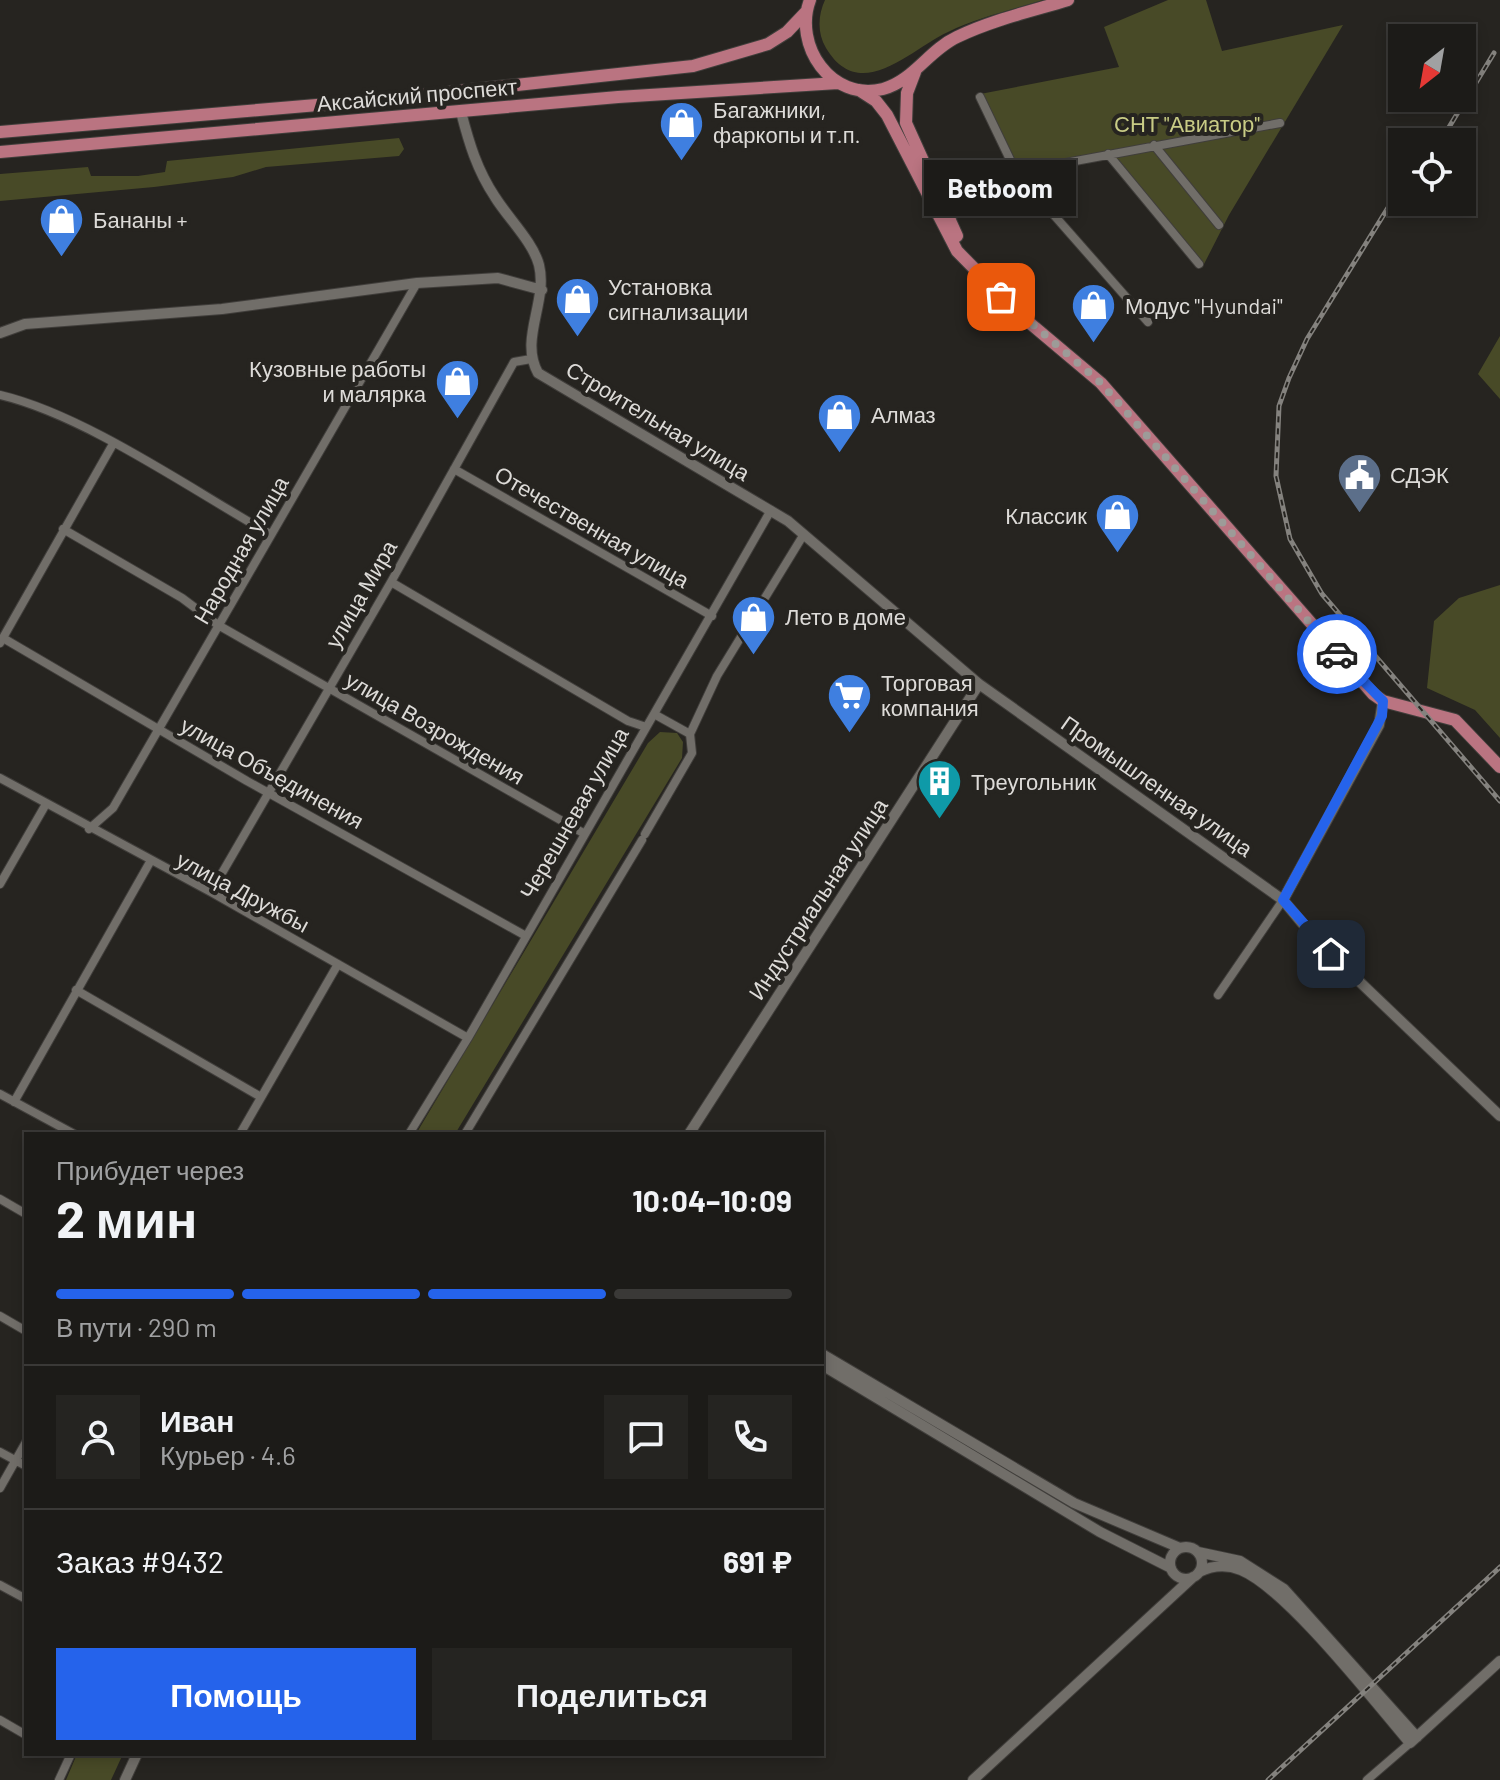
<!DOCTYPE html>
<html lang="ru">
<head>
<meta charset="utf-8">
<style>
  :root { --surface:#1c1b18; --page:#252421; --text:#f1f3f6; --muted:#a0a1a2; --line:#3a3937; --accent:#2563eb }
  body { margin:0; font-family:Barlow,sans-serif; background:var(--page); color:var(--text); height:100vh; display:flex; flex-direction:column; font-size:30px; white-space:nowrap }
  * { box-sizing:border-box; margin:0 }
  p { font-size:26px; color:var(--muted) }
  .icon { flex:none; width:44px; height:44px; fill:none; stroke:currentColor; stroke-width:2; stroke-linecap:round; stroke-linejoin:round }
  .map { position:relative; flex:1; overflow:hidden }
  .panel { position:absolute; left:24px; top:1132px; width:800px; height:624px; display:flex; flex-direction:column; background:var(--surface); border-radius:0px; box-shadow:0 4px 12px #0003,0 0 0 2px var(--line) }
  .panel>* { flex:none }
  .needle { width:52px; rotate:211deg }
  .buttons { position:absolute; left:1388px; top:24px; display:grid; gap:16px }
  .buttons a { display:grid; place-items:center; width:88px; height:88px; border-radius:0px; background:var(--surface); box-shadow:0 4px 12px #0003,0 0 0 2px var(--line); font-size:40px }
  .pin { position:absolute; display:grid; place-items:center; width:68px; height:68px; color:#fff; margin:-34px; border-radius:16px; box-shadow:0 4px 12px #0006 }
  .courier { position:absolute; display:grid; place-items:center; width:80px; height:80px; margin:-40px; border:6px solid #2563eb; border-radius:50%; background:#fff; color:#222; box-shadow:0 2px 10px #0007 }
  .bubble { position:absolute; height:56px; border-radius:0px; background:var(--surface); box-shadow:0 4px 12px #0003,0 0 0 2px var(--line); font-size:26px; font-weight:700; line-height:56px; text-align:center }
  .overview em { font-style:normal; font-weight:700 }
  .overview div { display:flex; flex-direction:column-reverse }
  .overview { display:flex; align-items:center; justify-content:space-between; height:136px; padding:0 32px }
  h1 { font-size:52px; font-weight:700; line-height:60px }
  .bar { display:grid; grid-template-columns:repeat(4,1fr); gap:12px 8px; align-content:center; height:96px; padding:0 32px }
  .bar i { height:10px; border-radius:6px; background:var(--line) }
  .bar .on { background:var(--accent) }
  .bar p { grid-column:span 4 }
  .line { display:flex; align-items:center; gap:20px; padding:0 32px; border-top:2px solid var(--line) }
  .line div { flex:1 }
  .round { display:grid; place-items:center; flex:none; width:84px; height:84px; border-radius:0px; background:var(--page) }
  .cta { display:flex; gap:16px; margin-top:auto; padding:16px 32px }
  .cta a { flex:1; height:92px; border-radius:0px; background:var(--accent); color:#fff; font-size:32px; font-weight:700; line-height:92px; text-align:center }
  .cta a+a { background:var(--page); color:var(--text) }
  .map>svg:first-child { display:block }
  .green { fill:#484a27 }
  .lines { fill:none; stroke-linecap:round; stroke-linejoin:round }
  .minor-casing { stroke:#403e3b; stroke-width:10 }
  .tertiary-casing { stroke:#403e3b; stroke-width:12 }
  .primary-casing { stroke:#403e3b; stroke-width:14 }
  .minor { stroke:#716e69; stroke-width:8 }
  .tertiary { stroke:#716e69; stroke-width:10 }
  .primary { stroke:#ba7481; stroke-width:12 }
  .rail-casing { stroke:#84827e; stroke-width:5 }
  .rail { stroke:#262420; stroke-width:2; stroke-dasharray:6; stroke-linecap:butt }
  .done { stroke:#9d9b98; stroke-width:8; stroke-dasharray:0 14.4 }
  .route { stroke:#2563eb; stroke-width:10 }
  .labels { text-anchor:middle; stroke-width:8; stroke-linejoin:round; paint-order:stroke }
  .street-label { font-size:22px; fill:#dddbd8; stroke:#262420 }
  .poi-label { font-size:22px; fill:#dddbd8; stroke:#262420; text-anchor:start }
  .park-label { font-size:22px; fill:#c8cb85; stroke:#262420 }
</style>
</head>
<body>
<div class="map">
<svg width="1500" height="1780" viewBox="0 0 1500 1780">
  <rect width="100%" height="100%" fill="#262420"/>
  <path class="green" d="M825,0h218c-31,10 -65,17 -95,32 -37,17 -88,73 -122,16 -9,-15 -8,-33 -1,-48z
    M1168,0h38l16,51 121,-26 -114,190 -27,53 -93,-110 -92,21 -42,-84 144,-28 -15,-40z
    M399,138l5,11 -5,7 -133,11 -33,10 -79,10 -154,14v-27l88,-7 3,9h47l27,-4 2,-11z
    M1500,336v63l-22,-25z
    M1500,585v153l-25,-28 -48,-22 7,-67 25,-23z
    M660,732l17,1 6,9 -1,16 -227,376h-39l232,-391z
    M77,1754h46l-12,26h-45z"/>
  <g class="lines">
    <defs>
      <path id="minor" d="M980,97l36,75 132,150
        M1154,145l65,80
        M1108,154l91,110
        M949,219l30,-26 37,-21 264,-49
        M0,395c85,20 192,95 270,139
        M454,469l258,147
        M63,529l119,69 36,27 367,209
        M391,582l237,139 18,6
        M3,638l244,143 279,155
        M0,643l113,-199
        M654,714l36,20
        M0,778l211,114 257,146
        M89,829l24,-21 304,-525
        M645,834l47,-81 -2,-19 27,-58 87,-142
        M0,884l46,-80
        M211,892l180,-310 123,-220 17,-3
        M76,990l185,107
        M1218,995l65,-95
        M0,1094l74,40
        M14,1102l136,-240
        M240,1134l98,-170
        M409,1134l59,-96 303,-528
        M465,1134l177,-294
        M0,1199l26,15
        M0,1316l26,15
        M0,1452l26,14
        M0,1488l26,-46
        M0,1585l26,14
        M0,1720l26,15
        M59,1780l12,-26
        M1367,1780l43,-37"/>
      <path id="tertiary" d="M461,112c8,31 16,58 34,85 13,21 38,45 44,68 9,37 -20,74 -1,108l250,148 191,163 304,216 34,41 183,175
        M0,333l25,-9 197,-15 195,-26 81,-5 44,12
        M1283,900l96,-175 4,-24
        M689,1134l290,-450
        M822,1354l252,149 106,45
        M822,1365l278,167 71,36
        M1170 1563a16 16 0 1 1 32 0a16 16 0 1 1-32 0Z
        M1198,1552l42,9 44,28 133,148
        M1199,1572c14,-7 27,-8 42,-2 46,19 133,131 169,173l90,-82
        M125,1780l12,-26
        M973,1780l220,-203"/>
      <path id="primary" d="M810,0c-17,45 21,102 73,89 30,-8 46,-39 74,-52 35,-17 75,-26 111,-37
        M915,72l-8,21 -1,30 51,113
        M859,90l17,11 11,14 70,136 62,63 82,69 272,311 10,7 72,19 45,47
        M0,132l376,-32 317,-34 75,-22 19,-12 19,-20
        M0,152l618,-55 220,-14"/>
    </defs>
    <use href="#minor" class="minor-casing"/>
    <use href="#tertiary" class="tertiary-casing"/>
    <use href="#primary" class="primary-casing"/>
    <use href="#minor" class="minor"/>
    <use href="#tertiary" class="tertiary"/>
    <use href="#primary" class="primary"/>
    <defs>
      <path id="rail" d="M1440,142l54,-89
        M1402,185l-95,154 -18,39 -10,28 -3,70 14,63 32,55 178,207
        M1268,1780l232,-213"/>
    </defs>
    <use href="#rail" class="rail-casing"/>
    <use href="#rail" class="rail"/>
  </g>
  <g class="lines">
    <path class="done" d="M1001,297l100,86 236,271"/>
    <path class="route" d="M1331,954l-48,-54 99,-184 1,-15 -46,-47"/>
  </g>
  <defs>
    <symbol id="shop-pin" viewBox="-11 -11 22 30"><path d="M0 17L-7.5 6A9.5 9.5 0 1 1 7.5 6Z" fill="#3f7fe0" stroke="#262420"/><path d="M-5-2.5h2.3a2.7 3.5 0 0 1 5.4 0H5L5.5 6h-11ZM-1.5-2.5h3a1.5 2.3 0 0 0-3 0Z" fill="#fff"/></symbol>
    <symbol id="civic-pin" viewBox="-11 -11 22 30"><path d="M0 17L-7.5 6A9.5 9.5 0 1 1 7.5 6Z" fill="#5c6f8a" stroke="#262420"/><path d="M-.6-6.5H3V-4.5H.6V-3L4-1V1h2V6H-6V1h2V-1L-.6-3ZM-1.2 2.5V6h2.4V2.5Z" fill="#fff"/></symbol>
    <symbol id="supermarket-pin" viewBox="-11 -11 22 30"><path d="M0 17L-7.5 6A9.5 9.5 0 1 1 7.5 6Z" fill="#3f7fe0" stroke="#262420"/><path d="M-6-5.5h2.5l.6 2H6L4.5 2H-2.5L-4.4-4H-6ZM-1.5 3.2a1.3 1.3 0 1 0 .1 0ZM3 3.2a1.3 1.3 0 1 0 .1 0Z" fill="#fff"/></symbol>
    <symbol id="building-pin" viewBox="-11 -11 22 30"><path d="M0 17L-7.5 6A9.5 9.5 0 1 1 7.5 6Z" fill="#0f9aa8" stroke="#262420"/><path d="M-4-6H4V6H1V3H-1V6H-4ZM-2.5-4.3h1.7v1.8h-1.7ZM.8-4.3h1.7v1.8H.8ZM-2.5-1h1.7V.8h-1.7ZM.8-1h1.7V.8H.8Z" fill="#fff"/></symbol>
  </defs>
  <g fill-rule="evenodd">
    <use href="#shop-pin" x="656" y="98" width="51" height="69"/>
    <use href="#shop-pin" x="36" y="194" width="51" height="69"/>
    <use href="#shop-pin" x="552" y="274" width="51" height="69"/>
    <use href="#shop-pin" x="1068" y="280" width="51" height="69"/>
    <use href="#shop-pin" x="432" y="356" width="51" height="69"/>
    <use href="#shop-pin" x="814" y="390" width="51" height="69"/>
    <use href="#civic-pin" x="1334" y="450" width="51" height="69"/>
    <use href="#shop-pin" x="1092" y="490" width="51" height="69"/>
    <use href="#shop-pin" x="728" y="592" width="51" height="69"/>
    <use href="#supermarket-pin" x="824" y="670" width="51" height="69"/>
    <use href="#building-pin" x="914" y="756" width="51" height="69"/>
  </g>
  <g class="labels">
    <g class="street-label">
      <text transform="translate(417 95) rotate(-5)" y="8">Аксайский проспект</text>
      <text transform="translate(658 421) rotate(31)" y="8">Строительная улица</text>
      <text transform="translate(592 527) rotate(30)" y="8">Отечественная улица</text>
      <text transform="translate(241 550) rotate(-60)" y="8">Народная улица</text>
      <text transform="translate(361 594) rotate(-60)" y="8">улица Мира</text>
      <text transform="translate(435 728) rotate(30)" y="8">улица Возрождения</text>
      <text transform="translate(272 773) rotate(29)" y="8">улица Объединения</text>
      <text transform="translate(1157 786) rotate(35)" y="8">Промышленная улица</text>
      <text transform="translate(574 813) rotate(-60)" y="8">Черешневая улица</text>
      <text transform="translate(243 892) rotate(28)" y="8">улица Дружбы</text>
      <text transform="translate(818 899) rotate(-57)" y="8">Индустриальная улица</text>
    </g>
    <g class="poi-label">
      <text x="713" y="118">Багажники,<tspan x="713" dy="25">фаркопы и т.п.</tspan></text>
      <text x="93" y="228">Бананы +</text>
      <text x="608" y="295">Установка<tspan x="608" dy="25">сигнализации</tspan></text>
      <text x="1125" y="314">Модус "Hyundai"</text>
      <text x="426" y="377" text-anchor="end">Кузовные работы<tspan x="426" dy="25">и малярка</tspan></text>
      <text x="871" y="423">Алмаз</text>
      <text x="1390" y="483">СДЭК</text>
      <text x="1087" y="524" text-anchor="end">Классик</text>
      <text x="785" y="625">Лето в доме</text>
      <text x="881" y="691">Торговая<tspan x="881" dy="25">компания</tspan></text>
      <text x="971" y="790">Треугольник</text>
    </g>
    <g class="park-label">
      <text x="1187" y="132">СНТ "Авиатор"</text>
    </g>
  </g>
</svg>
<div class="buttons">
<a><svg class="needle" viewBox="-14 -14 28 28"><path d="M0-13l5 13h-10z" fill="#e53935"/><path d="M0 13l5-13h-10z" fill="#a0a1a2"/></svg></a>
<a><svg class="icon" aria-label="locate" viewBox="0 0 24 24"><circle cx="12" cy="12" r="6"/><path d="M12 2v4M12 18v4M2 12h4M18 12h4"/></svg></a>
</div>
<div class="pin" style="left:1001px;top:297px;background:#ea580c"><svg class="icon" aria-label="bag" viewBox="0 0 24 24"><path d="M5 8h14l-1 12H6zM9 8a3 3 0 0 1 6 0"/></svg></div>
<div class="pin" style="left:1331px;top:954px;background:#1f2937"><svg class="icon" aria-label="home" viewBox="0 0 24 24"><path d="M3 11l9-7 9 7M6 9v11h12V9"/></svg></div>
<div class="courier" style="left:1337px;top:654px"><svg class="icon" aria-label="car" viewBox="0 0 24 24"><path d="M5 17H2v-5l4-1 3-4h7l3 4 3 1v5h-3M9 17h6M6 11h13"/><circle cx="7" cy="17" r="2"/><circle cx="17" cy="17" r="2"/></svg></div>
<div class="bubble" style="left:924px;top:160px;width:152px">Betboom</div>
<section class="panel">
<div class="overview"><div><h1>2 мин</h1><p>Прибудет через</p></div><em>10:04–10:09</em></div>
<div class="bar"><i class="on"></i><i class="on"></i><i class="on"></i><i></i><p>В пути · 290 m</p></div>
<div class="line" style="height:144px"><a class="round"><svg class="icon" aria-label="person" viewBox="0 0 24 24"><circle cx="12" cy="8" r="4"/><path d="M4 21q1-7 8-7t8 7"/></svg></a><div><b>Иван</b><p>Курьер · 4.6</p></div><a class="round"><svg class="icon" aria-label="chat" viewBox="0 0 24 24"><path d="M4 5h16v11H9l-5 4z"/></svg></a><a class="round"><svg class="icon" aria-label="phone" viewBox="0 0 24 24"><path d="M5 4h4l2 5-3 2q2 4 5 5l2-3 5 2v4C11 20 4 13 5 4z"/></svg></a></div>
<div class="line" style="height:104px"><div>Заказ #9432</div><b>691 ₽</b></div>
<div class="cta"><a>Помощь</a><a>Поделиться</a></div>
</section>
</div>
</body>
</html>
